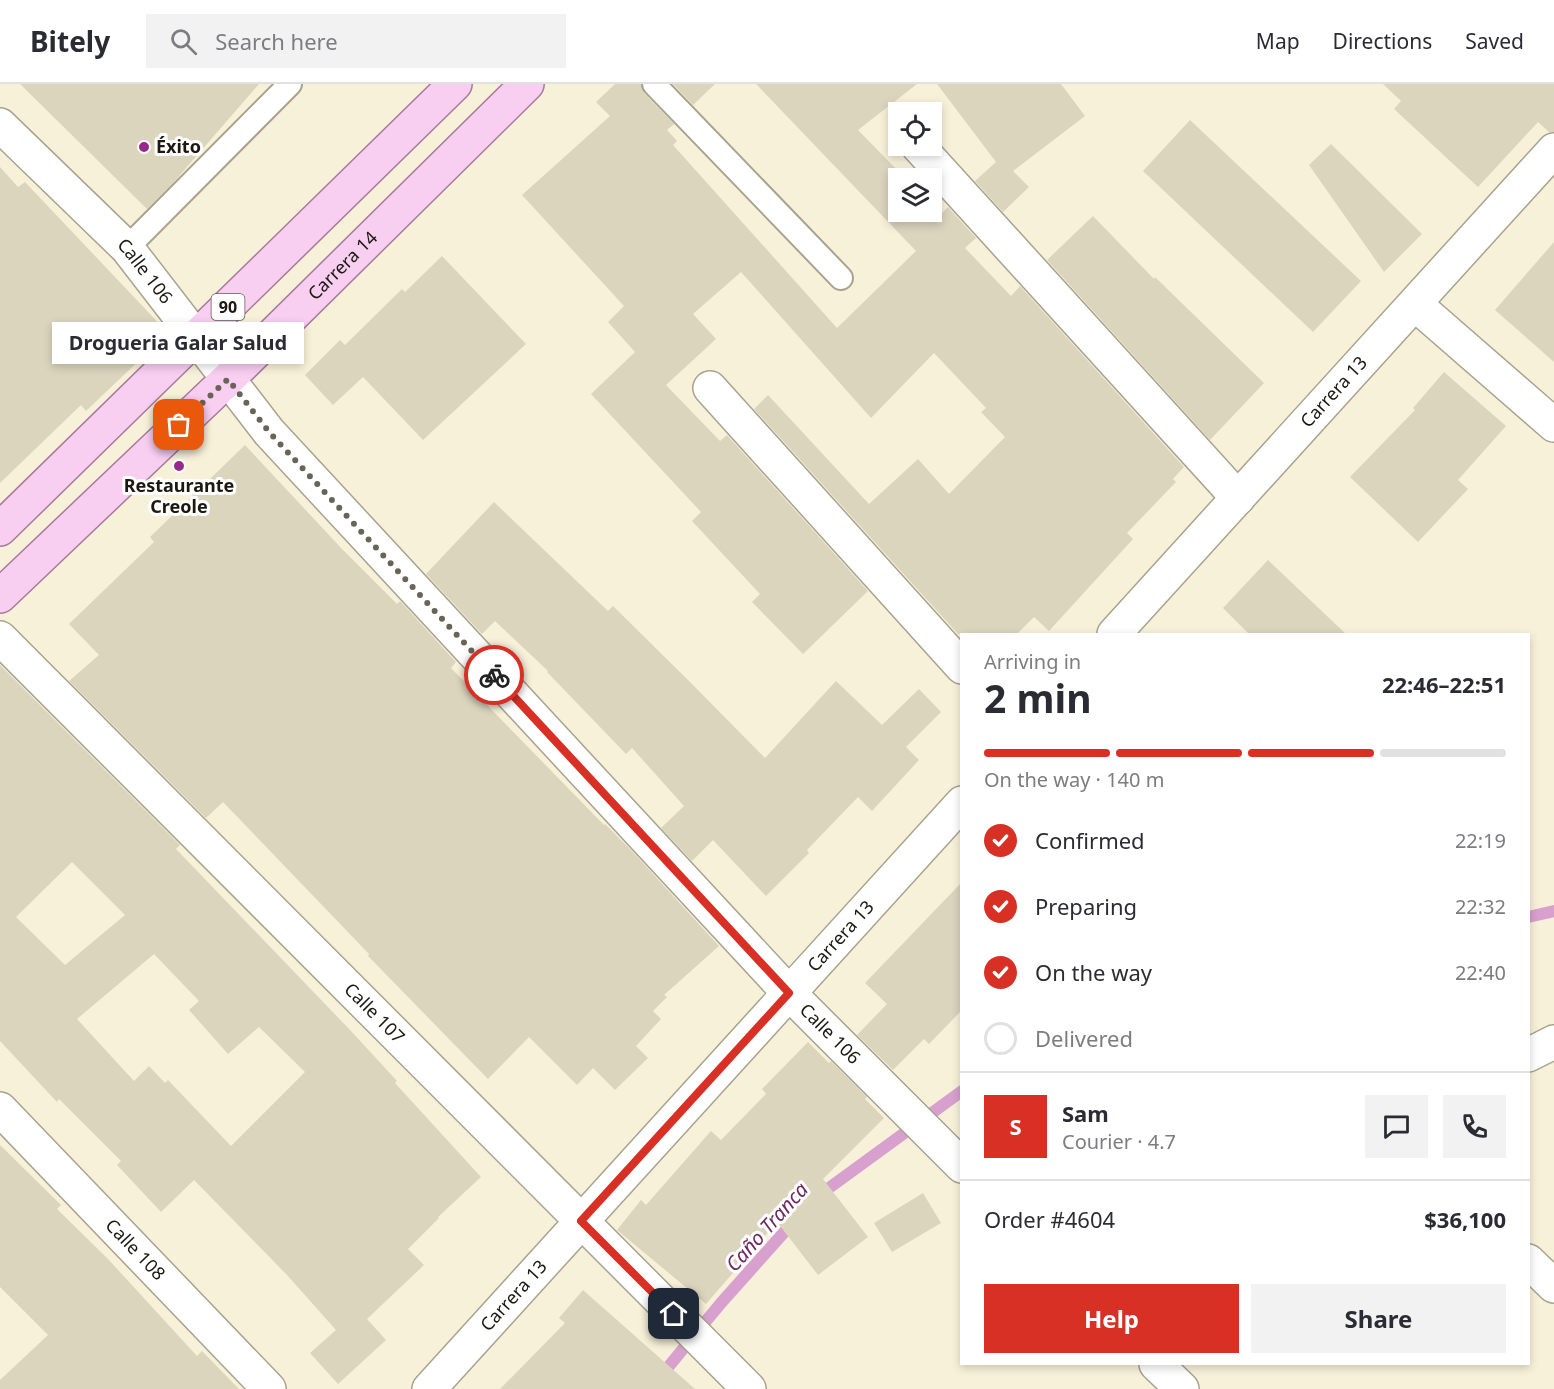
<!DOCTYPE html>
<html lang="en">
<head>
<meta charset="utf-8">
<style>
  :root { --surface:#fff; --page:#f2f2f3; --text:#2b2b33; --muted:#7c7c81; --line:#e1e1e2; --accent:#d93025 }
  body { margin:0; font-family:"Noto Sans",sans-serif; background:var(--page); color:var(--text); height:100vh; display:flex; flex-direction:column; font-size:22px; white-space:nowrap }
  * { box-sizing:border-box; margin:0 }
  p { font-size:20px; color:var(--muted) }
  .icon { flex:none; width:33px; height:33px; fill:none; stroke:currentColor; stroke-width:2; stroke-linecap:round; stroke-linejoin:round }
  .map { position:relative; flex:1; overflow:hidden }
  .side { position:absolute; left:960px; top:549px; width:570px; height:732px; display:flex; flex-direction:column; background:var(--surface); border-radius:0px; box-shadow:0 3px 9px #0003 }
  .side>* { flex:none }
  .buttons { position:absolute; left:888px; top:18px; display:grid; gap:12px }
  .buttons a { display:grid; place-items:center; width:54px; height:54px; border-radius:0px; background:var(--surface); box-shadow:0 3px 9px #0003; font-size:30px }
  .pin { position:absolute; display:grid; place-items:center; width:51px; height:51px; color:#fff; margin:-26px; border-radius:12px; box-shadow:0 3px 9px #0006 }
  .courier { position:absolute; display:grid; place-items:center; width:60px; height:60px; margin:-30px; border:4px solid #d93025; border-radius:50%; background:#fff; color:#222; box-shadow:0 2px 8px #0007 }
  .bubble { position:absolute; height:42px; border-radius:0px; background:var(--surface); box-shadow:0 3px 9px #0003; font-size:20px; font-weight:700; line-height:42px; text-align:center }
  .overview em { font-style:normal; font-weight:700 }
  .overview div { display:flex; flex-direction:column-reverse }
  .overview { display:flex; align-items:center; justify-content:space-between; height:102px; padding:0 24px }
  h1 { font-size:39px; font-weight:700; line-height:45px }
  .bar { display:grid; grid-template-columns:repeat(4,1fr); gap:9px 6px; align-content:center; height:72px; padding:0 24px }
  .bar i { height:8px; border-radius:4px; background:var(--line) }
  .bar .active { background:var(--accent) }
  .bar p { grid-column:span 4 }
  .line { display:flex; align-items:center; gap:15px; padding:0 24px; border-top:2px solid var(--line) }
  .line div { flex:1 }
  .round { display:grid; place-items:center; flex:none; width:63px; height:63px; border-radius:0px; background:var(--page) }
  ol { padding:0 24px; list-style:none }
  li { display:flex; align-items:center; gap:18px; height:66px }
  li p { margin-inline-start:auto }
  li .icon { padding:6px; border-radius:50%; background:var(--accent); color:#fff; stroke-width:4 }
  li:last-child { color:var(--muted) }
  li i { width:33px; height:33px; border:3px solid var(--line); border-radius:50% }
  .cta { display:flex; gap:12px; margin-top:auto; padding:12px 24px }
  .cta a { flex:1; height:69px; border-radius:0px; background:var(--accent); color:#fff; font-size:24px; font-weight:700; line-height:69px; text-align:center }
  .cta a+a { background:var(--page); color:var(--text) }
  header { display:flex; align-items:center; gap:36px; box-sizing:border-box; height:84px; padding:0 30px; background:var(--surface); border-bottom:2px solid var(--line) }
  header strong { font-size:28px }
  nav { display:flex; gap:33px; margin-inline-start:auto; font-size:21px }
  .search { width:420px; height:54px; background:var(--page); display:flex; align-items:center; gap:15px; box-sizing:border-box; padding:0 21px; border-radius:0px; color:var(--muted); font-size:22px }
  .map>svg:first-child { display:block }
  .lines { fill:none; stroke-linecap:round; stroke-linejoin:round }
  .stream { stroke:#d8a0ce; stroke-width:12 }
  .building { fill:#dbd5be; fill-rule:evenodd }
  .lane-casing { stroke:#a9a38e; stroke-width:26 }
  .street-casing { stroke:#a9a38e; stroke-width:36 }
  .primary-casing { stroke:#a77a9c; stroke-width:36 }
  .lane { stroke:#fff; stroke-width:22 }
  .street { stroke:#fff; stroke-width:33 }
  .primary { stroke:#f8cef1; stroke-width:33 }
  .done { stroke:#686457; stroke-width:6; stroke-dasharray:0 10.8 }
  .route { stroke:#d93025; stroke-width:8 }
  .poi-dot { fill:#96298a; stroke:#fefefe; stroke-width:2 }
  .labels { text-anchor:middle; stroke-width:6; stroke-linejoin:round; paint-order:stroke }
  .shield { fill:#fefefe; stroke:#5f5d57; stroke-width:1.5 }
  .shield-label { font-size:16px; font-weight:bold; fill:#1b1810 }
  .poi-label { font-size:18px; font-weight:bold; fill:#1b1810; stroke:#fefefe; text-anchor:start }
  .street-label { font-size:18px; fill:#1b1810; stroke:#fefefe }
  .water-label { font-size:20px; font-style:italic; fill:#6b2962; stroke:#fefefe }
</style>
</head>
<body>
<header>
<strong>Bitely</strong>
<div class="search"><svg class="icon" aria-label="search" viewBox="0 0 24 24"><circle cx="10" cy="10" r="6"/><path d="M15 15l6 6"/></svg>Search here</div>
<nav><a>Map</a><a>Directions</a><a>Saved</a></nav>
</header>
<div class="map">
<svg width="1554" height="1305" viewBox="0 0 1554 1305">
  <rect width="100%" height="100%" fill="#f8f1da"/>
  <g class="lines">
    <path class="stream" d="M1528,833l26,-6
      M818,1112l144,-105
      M650,1305l71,-86 75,-84"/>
  </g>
  <path class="building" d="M20,0h239l-86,99 -26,26z
    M615,0h26l3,9 30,31 -7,6 10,11 -4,4 164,183 79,-77 -160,-167h161l-59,46 47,48h-7v34h34v-6l8,9 8,-8 28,31 -11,10 46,48 9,-10 164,181 -11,12 3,3 -49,51 6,6 -84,92 -15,-14 -17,17h-59l-204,-225 14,-14 101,109 49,-45 31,35 56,-57 -24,-25 5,-4 -52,-55 -63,65 -130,-146 -48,42 23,25 -50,46 54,56 7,-6 141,156 -65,63 -51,-52 8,-8 -68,-73 9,-9 -110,-118 44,-42 -27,-30 16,-16 -102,-111 88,-79 -14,-14z
    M673,0h42l-22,21z
    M937,0h124l24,32 -72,55 16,16 -26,25 -28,-31 21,-19z
    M1383,0h171v48h-5l-11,-10 -60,65 -84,-78 7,-8z
    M1190,36l171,161 -48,51 -170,-161z
    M1331,60l91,90 -38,38 -75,-107z
    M0,83l18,20 7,-5 143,151 -82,78 -5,-6 -81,78z
    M1093,132l61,63 1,-2 109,106 -54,57 -163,-180z
    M1554,158v120l-59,-52z
    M442,172l84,88 -103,96 -60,-63 -30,28 -28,-30 35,-35 5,5 57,-56 3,3z
    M1444,288l62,54 -48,54 10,9 -50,53 -68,-65 65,-67 -2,-2z
    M245,361l98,105 54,54 3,-3 56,61 -5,6 153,157 1,-1 27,27 87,95 -55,49 3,2 -14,14 8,8 -25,27 12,12 -33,32 -22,-22 -16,17 -48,-48 -41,42 -120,-123 1,-2 -146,-152 -17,16 -137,-137 30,-26 -30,-31 85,-82 -4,-5z
    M494,418l114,109 5,-5 75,74 77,78 71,-77 46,44 37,-36 22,23 -35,35 13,13 -47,51 -14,-14 -51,53 2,3 -43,43 -53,-56 -21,21 -31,-33 23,-22 -52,-58 -6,6 -79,-82 1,-1 -53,-50 -13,13 -56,-60z
    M1268,476l78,74h-97l-26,-26z
    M0,581l180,180 -4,4 175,182 46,50 -2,2 86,94 -43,40 1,1 -31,31 16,16 -57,54 19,21 -48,44 -28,-31 26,-23 -49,-55 -93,-95 -33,32 -44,-47 4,-4 -62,-62 -2,3 -57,-61zM72,778l53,53 -60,50 -49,-48zM154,870l45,47 -10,9 39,44 31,-27 46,45 -74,74 -63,-66 -3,3 -16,-17 -15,15 -57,-62z
    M962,798v128l-33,34 -5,-5 -31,31 -36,-35 30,-31 -22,-21z
    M808,958l21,21 2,-2 36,36 -2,2 19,19 -61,61 45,58 -50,38 -41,-53 -71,82 -89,-74 24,-30 5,5 65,-74 10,9 45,-46 -4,-5z
    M0,1061l61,60 -4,4 51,50 89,97 5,-5 37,38h-239v-9l48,-45 -48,-48z
    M923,1109l18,30 -49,29 -18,-29z
    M583,1206l112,99h-195l65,-66 -6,-5z"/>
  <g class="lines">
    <defs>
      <path id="lane" d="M654,0l187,194
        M127,164l163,-164"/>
      <g id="street">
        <path id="s1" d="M0,41l127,123 142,184 520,561 173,173"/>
        <path d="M918,62l320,352"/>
        <path d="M1415,220l139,121"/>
        <path d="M710,304l252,279"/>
        <path id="s2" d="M1114,550l440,-484"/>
        <path id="s3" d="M0,554l749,751"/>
        <path d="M1528,971l26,-13"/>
        <path id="s4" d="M0,1025l269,280"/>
        <path d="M1528,1177l26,25"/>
        <path d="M1156,1280l26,25"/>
        <path id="s5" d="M429,1305l533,-586"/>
      </g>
      <g id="primary">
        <path d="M0,445l455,-445"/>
        <path id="s6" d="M0,512l228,-217 299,-295"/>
      </g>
    </defs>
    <use href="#lane" class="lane-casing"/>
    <use href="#street" class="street-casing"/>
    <use href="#primary" class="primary-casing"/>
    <use href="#lane" class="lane"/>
    <use href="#street" class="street"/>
    <use href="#primary" class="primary"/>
  </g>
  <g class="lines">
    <path class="done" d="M179,341l49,-46 41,53 225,243"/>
    <path class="route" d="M494,591l295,318 -208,228 93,93"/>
  </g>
  <g class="poi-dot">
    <circle cx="144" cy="63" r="6"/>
    <circle cx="179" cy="382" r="6"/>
  </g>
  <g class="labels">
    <rect class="shield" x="211.5" y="210" width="33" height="26" rx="4.5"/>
    <g class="shield-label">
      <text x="228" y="229">90</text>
    </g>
    <g class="poi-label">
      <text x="156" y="69">Éxito</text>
      <text x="179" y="408" text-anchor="middle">Restaurante<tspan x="179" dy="21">Creole</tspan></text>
    </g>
    <g class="street-label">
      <text dy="6" stroke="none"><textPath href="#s6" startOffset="476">Carrera 14</textPath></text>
      <text dy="6" stroke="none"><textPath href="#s1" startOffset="206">Calle 106</textPath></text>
      <text dy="6" stroke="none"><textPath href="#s2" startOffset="327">Carrera 13</textPath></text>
      <text dy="6" stroke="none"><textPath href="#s5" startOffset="612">Carrera 13</textPath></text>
      <text dy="6" stroke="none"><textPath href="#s3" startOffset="530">Calle 107</textPath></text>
      <text dy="6" stroke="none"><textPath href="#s1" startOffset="1232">Calle 106</textPath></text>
      <text dy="6" stroke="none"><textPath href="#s4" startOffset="195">Calle 108</textPath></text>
      <text dy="6" stroke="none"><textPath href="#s5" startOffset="126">Carrera 13</textPath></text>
    </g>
    <g class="water-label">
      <text transform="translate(767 1143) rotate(-48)" y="7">Caño Tranca</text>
    </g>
  </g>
</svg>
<div class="buttons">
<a><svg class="icon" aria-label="locate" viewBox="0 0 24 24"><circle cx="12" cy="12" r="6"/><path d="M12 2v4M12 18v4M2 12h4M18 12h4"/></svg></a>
<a><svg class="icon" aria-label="layers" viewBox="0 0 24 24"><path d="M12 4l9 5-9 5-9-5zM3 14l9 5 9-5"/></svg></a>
</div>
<div class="pin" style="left:179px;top:341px;background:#ea580c"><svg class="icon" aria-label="bag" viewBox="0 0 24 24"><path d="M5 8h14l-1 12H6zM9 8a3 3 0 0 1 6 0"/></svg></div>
<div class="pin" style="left:674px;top:1230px;background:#1f2937"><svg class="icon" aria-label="home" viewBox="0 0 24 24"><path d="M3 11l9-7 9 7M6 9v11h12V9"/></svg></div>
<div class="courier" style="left:494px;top:591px"><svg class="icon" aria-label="bike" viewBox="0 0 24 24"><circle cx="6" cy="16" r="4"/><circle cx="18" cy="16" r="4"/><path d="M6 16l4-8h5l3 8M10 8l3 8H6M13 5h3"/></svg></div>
<div class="bubble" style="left:52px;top:238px;width:252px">Drogueria Galar Salud</div>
<section class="side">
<div class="overview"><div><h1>2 min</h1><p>Arriving in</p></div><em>22:46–22:51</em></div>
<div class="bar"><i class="active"></i><i class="active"></i><i class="active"></i><i></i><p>On the way · 140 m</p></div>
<ol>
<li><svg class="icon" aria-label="check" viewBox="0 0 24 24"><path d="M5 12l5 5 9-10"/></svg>Confirmed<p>22:19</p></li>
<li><svg class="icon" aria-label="check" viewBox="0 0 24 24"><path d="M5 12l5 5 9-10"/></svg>Preparing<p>22:32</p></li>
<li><svg class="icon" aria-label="check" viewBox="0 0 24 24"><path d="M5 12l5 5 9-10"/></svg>On the way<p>22:40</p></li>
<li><i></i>Delivered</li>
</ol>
<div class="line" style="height:108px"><b class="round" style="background:var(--accent);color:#fff">S</b><div><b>Sam</b><p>Courier · 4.7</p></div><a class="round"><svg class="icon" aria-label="chat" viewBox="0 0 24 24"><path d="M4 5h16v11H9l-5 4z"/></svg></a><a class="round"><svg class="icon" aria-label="phone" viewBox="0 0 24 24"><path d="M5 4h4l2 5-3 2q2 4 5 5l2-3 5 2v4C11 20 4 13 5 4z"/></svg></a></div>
<div class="line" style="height:78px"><div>Order #4604</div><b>$36,100</b></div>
<div class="cta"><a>Help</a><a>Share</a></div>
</section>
</div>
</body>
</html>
